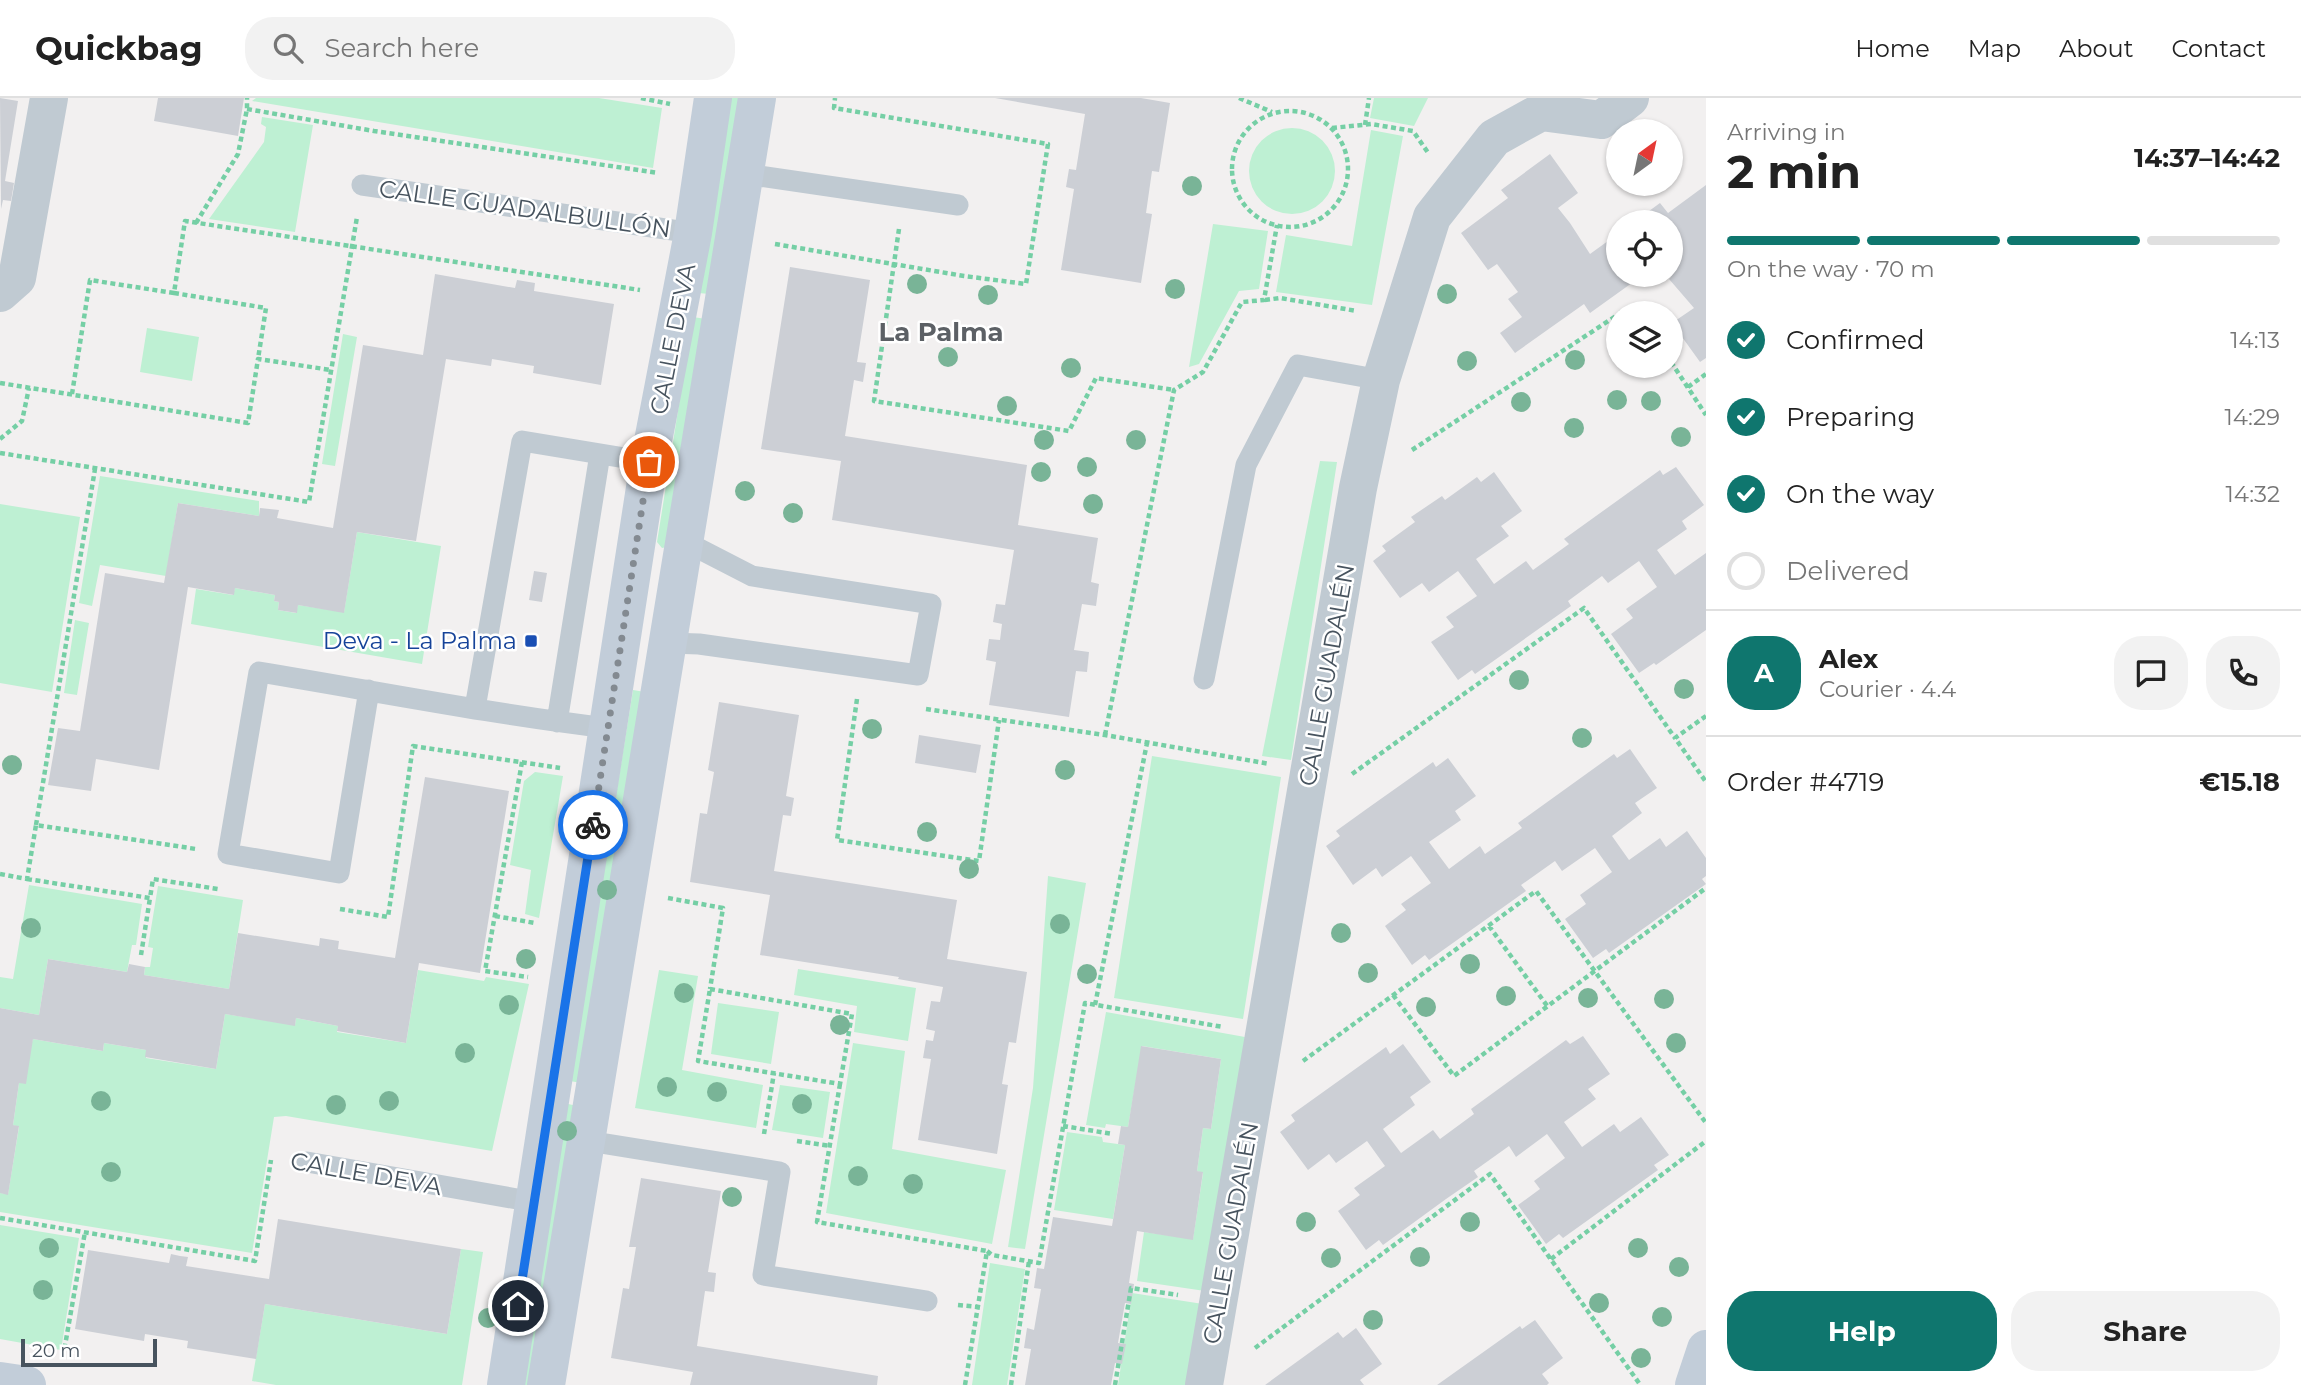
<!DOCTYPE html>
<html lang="en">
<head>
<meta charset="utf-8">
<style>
  :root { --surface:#fff; --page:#f2f2f2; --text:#222; --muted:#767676; --line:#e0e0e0; --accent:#0f766e }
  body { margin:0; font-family:Montserrat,sans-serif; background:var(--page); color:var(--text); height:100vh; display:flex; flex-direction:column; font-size:26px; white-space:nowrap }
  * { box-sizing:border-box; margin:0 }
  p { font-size:23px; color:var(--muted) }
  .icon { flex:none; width:38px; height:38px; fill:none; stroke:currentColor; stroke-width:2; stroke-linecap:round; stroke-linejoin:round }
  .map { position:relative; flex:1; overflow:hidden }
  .details { display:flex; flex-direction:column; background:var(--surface); width:595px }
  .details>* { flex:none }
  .needle { width:46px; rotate:33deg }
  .controls { position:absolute; left:1606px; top:21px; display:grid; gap:14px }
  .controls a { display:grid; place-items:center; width:77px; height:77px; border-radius:50%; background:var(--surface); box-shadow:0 2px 5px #0004; font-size:35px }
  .scale { position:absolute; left:21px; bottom:18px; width:136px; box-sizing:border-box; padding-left:7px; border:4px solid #47535e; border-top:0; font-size:19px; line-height:24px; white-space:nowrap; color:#47535e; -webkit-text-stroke:5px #fff; paint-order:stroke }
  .pin { position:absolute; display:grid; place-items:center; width:60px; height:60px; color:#fff; margin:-30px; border:4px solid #fff; border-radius:50%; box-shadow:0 2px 7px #0007 }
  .courier { position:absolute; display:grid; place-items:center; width:70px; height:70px; margin:-35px; border:5px solid #1a73e8; border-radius:50%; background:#fff; color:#222; box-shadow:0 2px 9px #0007 }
  .overview em { font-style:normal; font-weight:700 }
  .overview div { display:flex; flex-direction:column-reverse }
  .overview { display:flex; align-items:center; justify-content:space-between; height:119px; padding:0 21px }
  h1 { font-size:46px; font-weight:700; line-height:52px }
  .bar { display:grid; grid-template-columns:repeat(4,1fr); gap:10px 7px; align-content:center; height:84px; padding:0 21px }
  .bar i { height:9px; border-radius:5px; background:var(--line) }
  .bar .current { background:var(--accent) }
  .bar p { grid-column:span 4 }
  .line { display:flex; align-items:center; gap:18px; padding:0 21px; border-top:2px solid var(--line) }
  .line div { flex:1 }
  .round { display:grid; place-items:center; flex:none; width:74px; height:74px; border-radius:28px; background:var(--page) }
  ol { padding:0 21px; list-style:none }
  li { display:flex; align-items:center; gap:21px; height:77px }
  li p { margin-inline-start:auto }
  li .icon { padding:7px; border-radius:50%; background:var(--accent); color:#fff; stroke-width:4 }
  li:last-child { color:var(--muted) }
  li i { width:38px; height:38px; border:4px solid var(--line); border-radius:50% }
  .primary-button { display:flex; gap:14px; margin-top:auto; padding:14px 21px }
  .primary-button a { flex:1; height:80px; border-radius:28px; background:var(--accent); color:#fff; font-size:28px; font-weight:700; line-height:80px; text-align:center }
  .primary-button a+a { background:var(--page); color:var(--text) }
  header { display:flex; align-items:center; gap:42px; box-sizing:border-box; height:98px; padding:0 35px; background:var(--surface); border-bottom:2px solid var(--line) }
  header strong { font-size:33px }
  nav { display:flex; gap:38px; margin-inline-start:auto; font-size:24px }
  .search { width:490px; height:63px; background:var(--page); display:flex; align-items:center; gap:18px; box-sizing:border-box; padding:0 24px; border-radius:28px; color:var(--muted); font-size:26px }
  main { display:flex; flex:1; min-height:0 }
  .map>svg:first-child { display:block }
  .green { fill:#bef0d3 }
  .building { fill:#cccfd5 }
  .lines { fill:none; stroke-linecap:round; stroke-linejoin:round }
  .path { stroke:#75cfa5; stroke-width:4.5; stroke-dasharray:5 3.5; stroke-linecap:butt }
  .lane { stroke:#c0cad2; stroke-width:21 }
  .street { stroke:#c0cad2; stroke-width:38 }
  .secondary { stroke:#c2cdd9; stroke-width:38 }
  .tree { fill:#79b497 }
  .done { stroke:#838a91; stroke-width:7; stroke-dasharray:0 12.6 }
  .route { stroke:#1a73e8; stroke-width:9 }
  .transit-dot { fill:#1a4fb4; stroke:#fff; stroke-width:2.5 }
  .labels { text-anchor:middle; stroke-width:5; stroke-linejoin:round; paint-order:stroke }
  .street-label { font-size:24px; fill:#47535e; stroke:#fff }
  .transit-label { font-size:24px; fill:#164399; stroke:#fff; text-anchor:end }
  .neighbourhood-label { font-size:26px; font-weight:bold; fill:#5c6065; stroke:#fff }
</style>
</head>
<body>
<header>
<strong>Quickbag</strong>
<div class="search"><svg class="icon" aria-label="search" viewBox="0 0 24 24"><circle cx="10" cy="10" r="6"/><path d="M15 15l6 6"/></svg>Search here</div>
<nav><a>Home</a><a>Map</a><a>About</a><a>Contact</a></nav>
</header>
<main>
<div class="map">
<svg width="1706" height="1287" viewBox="0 0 1706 1287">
  <rect width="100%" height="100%" fill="#f2f0f0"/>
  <path class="green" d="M256,0h343l63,10 -9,60 -401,-67z
    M730,0h12l-32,196 -12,-1z
    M1374,0h54l-14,28 -44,-8z
    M262,19l51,8 -18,107 -86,-13 55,-77 2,-15 -5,-3z
    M1249 73a43 43 0 1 1 86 0a43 43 0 1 1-86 0Z
    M1371,32l32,6 -31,169 -96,-13 10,-57 66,11z
    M1213,126l55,7 -9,58 -20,2 -40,73 -10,3z
    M693,219l13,2 -39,228 -5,1 -5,-6z
    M147,230l52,9 -7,44 -52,-9z
    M343,236l14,3 -22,129 -13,-2z
    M1320,363l17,1 -46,298 -29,-4z
    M100,378l159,25v15l-81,-13 -12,73 -66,-11 -8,41 -13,-3z
    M0,406l80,13 -28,175 -52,-9z
    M357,434l84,14 -19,118 -231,-40 5,-35 37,6 2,-7 40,7 -1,6 5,1 -1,8 18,3 2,-8 46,7z
    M75,522l14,3 -12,72 -13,-2z
    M633,592l12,2 -64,391 -11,-2z
    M1152,658l129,21 -38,242 -129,-21z
    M535,674l28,4 -24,142 -14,-4 6,-44 -21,-5 14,-84z
    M1048,778l38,7 -61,366 -17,-2 25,-159z
    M29,787l113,19 -6,41h-4l-5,27 -79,-13 -9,56 -39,-7v-31l13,2z
    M158,788l85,14 -14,89 -85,-14 1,-8h5l3,-19 -5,-1z
    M798,871l118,19 -8,53 -54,-9 3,-26 -63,-11z
    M418,872l66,11 2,-4 43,7 -37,167 -206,-35 -12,1 -22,136 -252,-41v-19l8,1 11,-67 -6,-2 6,-42 14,-44 70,12 1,-8 42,7v8l70,11 9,-55 70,11 1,-7 42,8 -1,6 69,11z
    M659,872l39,6 -16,94 81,15 -7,43 -121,-20z
    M718,905l61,9 -8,52 -60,-10z
    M1106,914l139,25 -40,254 -68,-10 7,-49 49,7 10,-66 -6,-2 6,-43 8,1 10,-70 -79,-13 -14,81 -22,-3 -1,4 -19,-3z
    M853,945l52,8 -13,98 114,21 -14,74 -166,-31z
    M780,987l50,7 -7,46 -51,-8z
    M564,1005l13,3 -45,279h-13z
    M1067,1034l35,5 1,5 22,3 -12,74 -59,-9z
    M0,1127l79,13 -18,112 -61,-11z
    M461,1151l22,3 -21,133h-186l-24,-4 13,-77 182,30z
    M990,1165l35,6 -18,116h-35z
    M1132,1195l71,11 -14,81h-71z"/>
  <path class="building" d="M0,0l18,3 -13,80 9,2 -3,18 -8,-1 -2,9z
    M158,0h86l-6,38 -84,-15z
    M995,0h146l29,5 -11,69 -7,-1 -6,42 6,1 -11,69 -80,-13 13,-81 -8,-2 3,-18 7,1 9,-56z
    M1550,56l28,39 -20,15 12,15 20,31 29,-21v42h24l-53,38 -6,-9 -69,49 -15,-20 22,-16 -14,-18 10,-7 -21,-28 -9,6 -27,-37 47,-35 -7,-8z
    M1706,87v173l-6,4 -28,-39 22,-15 -25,-29 2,-2 -2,-2h2v-53h-37l26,-19 8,10z
    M790,169l80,13 -13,82 9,1 -3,19 -9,-2 -9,56 182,29 -9,60 80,13 -7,44 8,2 -3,22 -14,-2 -8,46 15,2 -2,20 -11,-1 -7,46 -80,-12 7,-43 -10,-2 3,-21 11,1 2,-16 -9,-2 3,-18 9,1 9,-55 -182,-30 9,-59 -80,-12z
    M435,176l80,14 2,-8 18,3 -1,8 80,13 -13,81 -68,-12 1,-7 -42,-7 -1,7 -45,-7 -30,182 -59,-9 -13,81 -46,-8 -1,8 -19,-3 1,-8 -5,-1 1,-6 -40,-7 -1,7 -46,-8 -29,183 -63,-11 -5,32 -43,-6 10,-57 22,3 25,-158 59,10 14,-80 81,13 1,-8 19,2 -2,8 56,10 30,-183 60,10z
    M1676,369l28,38 -22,16 5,8 -30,21 18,25 31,-22v77l-50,35 -2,-2 -15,10 -28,-39 22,-16 -7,-9 31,-22 -18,-26 -31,22 -6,-7 -34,25 3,5 -96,68 -3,-4 -14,10 -27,-38 23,-15 -8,-10 31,-21 -19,-25 -29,21 -7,-9 -22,15 -27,-37 13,-10 -4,-5 33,-24 -4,-5 31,-21 3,4 32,-23 4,5 13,-10 28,39 -21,15 8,10 -33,23 18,25 32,-23 7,9 36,-26 -5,-5 96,-69 3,5z
    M534,473l13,2 -5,29 -13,-2z
    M719,604l80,13 -13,81 8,2 -3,18 -8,-1 -9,56 183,29 -10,59 80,13 -11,71 -7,-1 -7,42 6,1 -11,69 -79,-14 13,-81 -8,-1 3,-18 7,1 2,-10 -9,-2 5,-28 9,1 3,-15 -45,-8 1,-2 -139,-22 10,-60 -80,-13 10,-69 7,1 7,-42 -6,-2z
    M919,637l62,10 -5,28 -61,-10z
    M1630,651l27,39 -22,15 7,10 -30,23 17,24 31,-22 6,9 21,-16 19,27v18l-4,3 4,5 -97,69 -3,-4 -13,9 -28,-39 21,-15 -6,-9 32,-23 -17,-24 -33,23 -7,-10 -34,24 5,6 -97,69 -4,-5 -13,10 -27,-39 21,-16 -5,-6 30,-21 -20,-27 -29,21 -6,-9 -23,17 -27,-39 14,-10 -4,-5 32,-23 65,-46 3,5 12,-9 28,38 -21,15 6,9 -32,22 20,27 31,-23 5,8 37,-26 -4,-5 96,-69 3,4z
    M425,679l84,14 -29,182 -61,-10 -13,80 -69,-12 1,-5 -42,-8 -1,8 -70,-12 -9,55 -71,-12 1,-7 -42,-7 -1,8 -70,-12 -7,45 -7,-1 -6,42 6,1 -11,69 -8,-2v-185l39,7 9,-56 79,13 2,-8 16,3 -1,8 85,14 9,-56 81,13 1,-8 19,3 -1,8 57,9z
    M1583,938l27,38 -22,15 8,10 -32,23 18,25 32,-23 6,8 21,-15 28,38 -15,10 4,5 -95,68 -4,-4 -13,10 -28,-39 22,-16 -6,-8 31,-23 -18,-24 -31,23 -7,-11 -35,25 4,6 -32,22 -63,46 -4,-5 -13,10 -28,-39 22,-16 -6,-7 31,-22 -18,-25 -31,22 -7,-9 -21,16 -28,-38 15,-11 -4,-6 95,-68 4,7 13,-10 28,38 -21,15 5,8 -32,24 18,24 32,-23 7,9 34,-25 -3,-5 95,-69 4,4z
    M1141,948l80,13 -10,70 -8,-1 -6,43 6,1 -10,68 -56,-9 -8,52 5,1 -3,20 -6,-1 -7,40 8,1 -4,20 -7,-1 -4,22h-86l6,-36 -7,-1 3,-20 7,2 7,-41 -7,-1 3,-20 7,1 9,-52 59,9 13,-81 -7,-1 3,-18 7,1z
    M641,1080l80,13 -13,81 8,1 -2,19 -9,-1 -8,55 181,30 -1,9h-187l3,-13 -82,-14 12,-70 6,1 7,-42h-7z
    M278,1121l183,30 -14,85 -182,-30 -9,55 -69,-11 1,-7 -43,-7 -1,7 -69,-12 13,-79 81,13 2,-9 9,2 8,1 -2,9 83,13z
    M1535,1222l28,38 -21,16 7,9 -2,2h-110l83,-59 2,3z
    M1356,1230l26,36 -22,16 4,5h-99l73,-53 5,6z"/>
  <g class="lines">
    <path class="path" d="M641,0l29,6
      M1239,0l33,14
      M247,11l127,22 284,42
      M1232 71a58 58 0 1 1 116 0a58 58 0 1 1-116 0Z
      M1365,27l4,-27
      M1332,30l39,-4 42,7 16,23
      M196,125l42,-69 9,-45v-11
      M899,131l-25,172 195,30 27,-53 78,12
      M775,146l189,32 62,8 22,-140 -214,-36 1,-10
      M174,195l92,15 -8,51
      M1265,202l15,-2 77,13
      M1620,215l13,-8 5,8
      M1671,264l35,53
      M0,285l248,40 10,-64 73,11
      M1688,289l18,-13
      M72,296l18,-114 84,13 11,-72 455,69
      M0,341l22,-18 7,-33
      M1412,352l207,-136
      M0,355l309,49 48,-285
      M857,601l-20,141 142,21 20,-141
      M926,611l179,26 165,29
      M1706,618l-31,22 31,44
      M1105,637l69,-345 29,-18 39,-70 22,-2 13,-75
      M522,664l-37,209 43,6
      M1352,676l232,-166 91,130
      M36,727l59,-356
      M0,776l27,5 9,-54 160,24
      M27,781l123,19 3,-19 65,10
      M668,800l55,10 -13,81
      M340,811l48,8 25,-171 147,22
      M495,818l40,7
      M1489,828l59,81
      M141,857l9,-57
      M710,891l142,25 -12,70 -142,-23z
      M1393,897l61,81 252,-188
      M1095,907l52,-262
      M1303,963l233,-170 170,232
      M840,986l-23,138 170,29
      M1063,1028l50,8
      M764,1036l10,-61
      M797,1043l33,5
      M0,1120l255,43 16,-101
      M1551,1161l155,-118
      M958,1207l20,2
      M1255,1250l235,-174 149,209 -2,2
      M63,1259l22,-125
      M965,1287l22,-134 5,4 47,8 46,-260 138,24
      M1011,1287l18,-124
      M1115,1287l16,-97 47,7"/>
    <path class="lane" d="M745,76l213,31
      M362,87l331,48
      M669,545l30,1 219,31 13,-71 -179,-28 -68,-35
      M1204,581l42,-214 52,-100 83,15
      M369,592l-30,183 -111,-19 31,-182c116,19 232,42 349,56
      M475,610l47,-267 127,21
      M557,624l43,-268
      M588,1043l192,31 -17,103 164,26
      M307,1064l227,40"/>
    <path class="street" d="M0,195l17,-15 32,-180
      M1204,1287l154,-897 23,-108 51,-163 62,-79 47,-26 60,8 29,-22"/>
    <path class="secondary" d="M0,1283l27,4
      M506,1287l143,-923 44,-229 20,-135
      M546,1287l211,-1287
      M1694,1287l12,-36"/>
  </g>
  <g class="tree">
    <circle cx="1192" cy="88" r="10"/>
    <circle cx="917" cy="186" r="10"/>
    <circle cx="1175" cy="191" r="10"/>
    <circle cx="1447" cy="196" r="10"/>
    <circle cx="988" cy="197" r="10"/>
    <circle cx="948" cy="259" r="10"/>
    <circle cx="1575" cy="262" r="10"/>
    <circle cx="1467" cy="263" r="10"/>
    <circle cx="1071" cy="270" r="10"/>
    <circle cx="1617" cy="302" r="10"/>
    <circle cx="1651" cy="303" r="10"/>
    <circle cx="1521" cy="304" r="10"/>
    <circle cx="1007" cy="308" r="10"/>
    <circle cx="1574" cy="330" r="10"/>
    <circle cx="1681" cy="339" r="10"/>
    <circle cx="1044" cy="342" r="10"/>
    <circle cx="1136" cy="342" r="10"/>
    <circle cx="1087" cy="369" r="10"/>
    <circle cx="1041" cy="374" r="10"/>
    <circle cx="745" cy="393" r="10"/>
    <circle cx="1093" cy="406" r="10"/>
    <circle cx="793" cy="415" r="10"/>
    <circle cx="1519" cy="582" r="10"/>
    <circle cx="1684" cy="591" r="10"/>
    <circle cx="872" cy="631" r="10"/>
    <circle cx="1582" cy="640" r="10"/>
    <circle cx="12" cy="667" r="10"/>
    <circle cx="1065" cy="672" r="10"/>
    <circle cx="927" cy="734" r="10"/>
    <circle cx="969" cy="771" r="10"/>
    <circle cx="607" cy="792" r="10"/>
    <circle cx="1060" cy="826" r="10"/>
    <circle cx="31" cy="830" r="10"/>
    <circle cx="1341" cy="835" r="10"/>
    <circle cx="526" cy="861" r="10"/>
    <circle cx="1470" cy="866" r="10"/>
    <circle cx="1368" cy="875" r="10"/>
    <circle cx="1087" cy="876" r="10"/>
    <circle cx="684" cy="895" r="10"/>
    <circle cx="1506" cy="898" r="10"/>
    <circle cx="1588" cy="900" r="10"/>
    <circle cx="1664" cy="901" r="10"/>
    <circle cx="509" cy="907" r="10"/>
    <circle cx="1426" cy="909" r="10"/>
    <circle cx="840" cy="927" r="10"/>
    <circle cx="1676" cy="945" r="10"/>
    <circle cx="465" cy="955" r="10"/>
    <circle cx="667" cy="989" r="10"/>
    <circle cx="717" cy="994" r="10"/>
    <circle cx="101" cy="1003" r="10"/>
    <circle cx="389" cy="1003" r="10"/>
    <circle cx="802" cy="1006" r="10"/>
    <circle cx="336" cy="1007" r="10"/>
    <circle cx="567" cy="1033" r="10"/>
    <circle cx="111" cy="1074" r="10"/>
    <circle cx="858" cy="1078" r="10"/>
    <circle cx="913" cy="1086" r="10"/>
    <circle cx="732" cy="1099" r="10"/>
    <circle cx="1306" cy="1124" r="10"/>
    <circle cx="1470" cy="1124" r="10"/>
    <circle cx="49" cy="1150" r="10"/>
    <circle cx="1638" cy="1150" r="10"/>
    <circle cx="1420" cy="1159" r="10"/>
    <circle cx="1331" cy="1160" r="10"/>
    <circle cx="1679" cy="1169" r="10"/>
    <circle cx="43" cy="1192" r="10"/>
    <circle cx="1599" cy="1205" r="10"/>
    <circle cx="1662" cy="1219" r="10"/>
    <circle cx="488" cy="1220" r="10"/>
    <circle cx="1373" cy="1222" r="10"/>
    <circle cx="1641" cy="1260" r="10"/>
  </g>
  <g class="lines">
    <path class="done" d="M593,727l56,-363"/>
    <path class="route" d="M518,1208l75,-481"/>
  </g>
  <rect class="transit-dot" x="524" y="536" width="14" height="14" rx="3.5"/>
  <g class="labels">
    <g class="street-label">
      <text transform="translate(525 111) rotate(8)" y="8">CALLE GUADALBULLÓN</text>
      <text transform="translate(673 241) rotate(-79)" y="8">CALLE DEVA</text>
      <text transform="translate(1327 577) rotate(-80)" y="8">CALLE GUADALÉN</text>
      <text transform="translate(366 1076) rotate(10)" y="8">CALLE DEVA</text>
      <text transform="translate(1231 1135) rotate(-80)" y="8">CALLE GUADALÉN</text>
    </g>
    <g class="transit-label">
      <text x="517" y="551">Deva - La Palma</text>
    </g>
    <g class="neighbourhood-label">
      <text x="941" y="243">La Palma</text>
    </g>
  </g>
</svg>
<div class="controls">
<a><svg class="needle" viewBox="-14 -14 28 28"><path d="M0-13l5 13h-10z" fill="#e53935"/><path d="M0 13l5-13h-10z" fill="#767676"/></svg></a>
<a><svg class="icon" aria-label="locate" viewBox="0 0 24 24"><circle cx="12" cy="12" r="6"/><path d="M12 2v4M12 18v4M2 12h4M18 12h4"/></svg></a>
<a><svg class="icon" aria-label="layers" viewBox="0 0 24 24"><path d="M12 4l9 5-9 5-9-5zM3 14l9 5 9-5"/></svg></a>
</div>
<div class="scale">20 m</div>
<div class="pin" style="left:649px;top:364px;background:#ea580c"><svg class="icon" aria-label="bag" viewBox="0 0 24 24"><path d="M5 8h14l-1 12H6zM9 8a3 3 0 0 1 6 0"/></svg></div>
<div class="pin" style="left:518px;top:1208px;background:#1f2937"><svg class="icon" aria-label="home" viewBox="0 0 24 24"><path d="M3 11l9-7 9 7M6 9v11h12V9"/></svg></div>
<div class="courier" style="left:593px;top:727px"><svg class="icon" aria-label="bike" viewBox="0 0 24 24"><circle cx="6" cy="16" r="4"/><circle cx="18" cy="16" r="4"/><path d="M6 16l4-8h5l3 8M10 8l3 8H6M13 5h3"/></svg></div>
</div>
<section class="details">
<div class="overview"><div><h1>2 min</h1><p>Arriving in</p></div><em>14:37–14:42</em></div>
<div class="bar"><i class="current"></i><i class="current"></i><i class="current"></i><i></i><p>On the way · 70 m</p></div>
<ol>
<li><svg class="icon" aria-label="check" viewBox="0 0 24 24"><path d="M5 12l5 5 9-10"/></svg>Confirmed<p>14:13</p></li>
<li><svg class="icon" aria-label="check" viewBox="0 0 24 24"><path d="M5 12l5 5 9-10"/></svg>Preparing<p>14:29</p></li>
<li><svg class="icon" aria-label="check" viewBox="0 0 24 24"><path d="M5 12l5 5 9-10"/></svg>On the way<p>14:32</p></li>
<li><i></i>Delivered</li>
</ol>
<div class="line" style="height:126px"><b class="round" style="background:var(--accent);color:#fff">A</b><div><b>Alex</b><p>Courier · 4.4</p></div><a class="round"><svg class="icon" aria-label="chat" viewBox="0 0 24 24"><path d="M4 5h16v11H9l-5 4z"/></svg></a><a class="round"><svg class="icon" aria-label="phone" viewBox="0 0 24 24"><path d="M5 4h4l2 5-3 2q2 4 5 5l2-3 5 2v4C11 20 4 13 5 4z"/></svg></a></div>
<div class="line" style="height:91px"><div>Order #4719</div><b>€15.18</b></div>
<div class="primary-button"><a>Help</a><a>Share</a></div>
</section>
</main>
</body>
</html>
